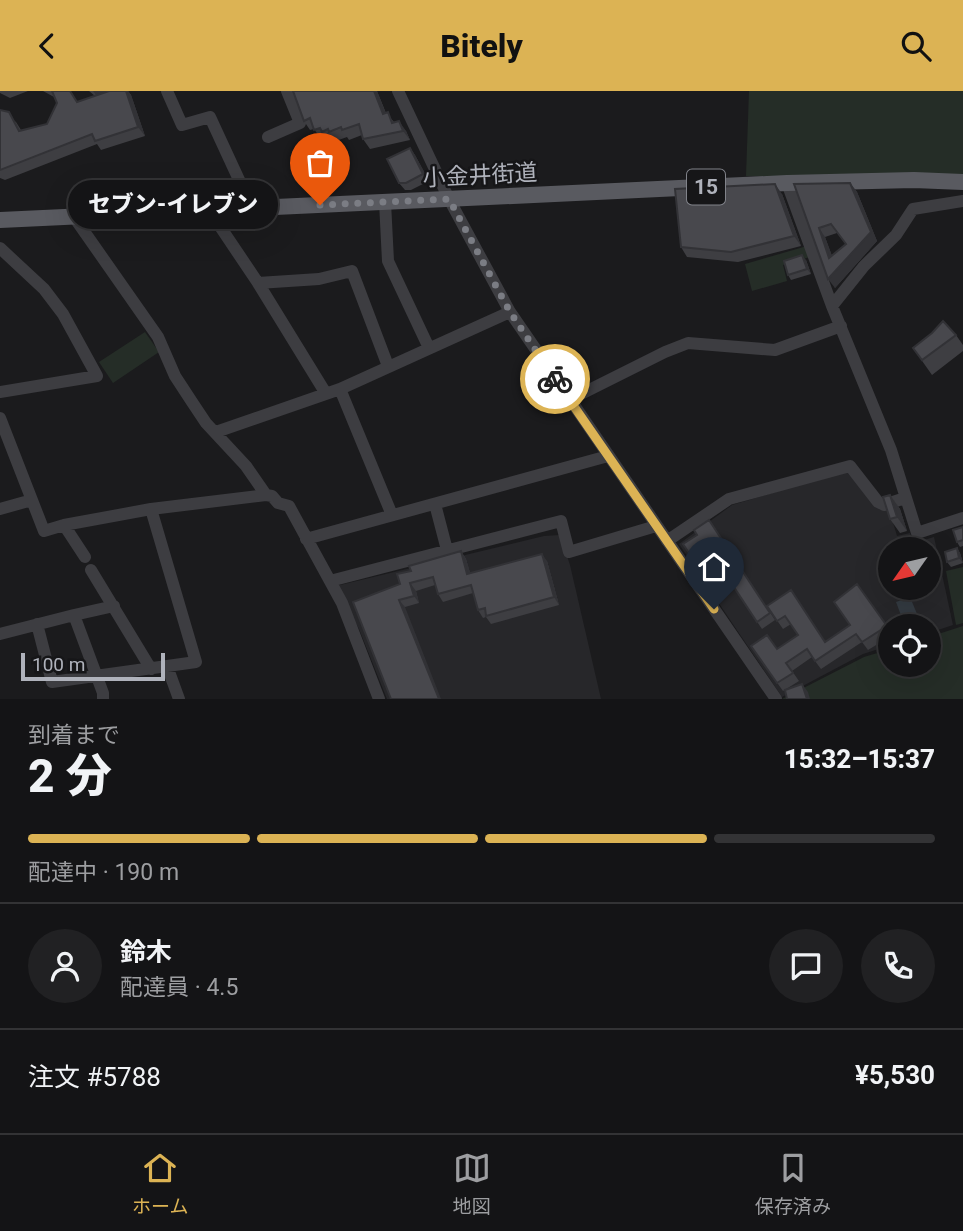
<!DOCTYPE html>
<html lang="ja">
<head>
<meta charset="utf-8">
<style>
  :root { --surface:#141416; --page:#212123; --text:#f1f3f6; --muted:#9d9ea1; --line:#333335; --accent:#dcb354 }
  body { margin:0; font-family:Roboto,"Noto Sans JP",sans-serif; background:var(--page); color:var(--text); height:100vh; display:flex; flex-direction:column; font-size:26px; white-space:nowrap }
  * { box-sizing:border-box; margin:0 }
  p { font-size:23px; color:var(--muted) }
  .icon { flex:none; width:38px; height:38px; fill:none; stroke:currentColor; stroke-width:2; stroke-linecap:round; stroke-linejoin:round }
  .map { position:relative; height:608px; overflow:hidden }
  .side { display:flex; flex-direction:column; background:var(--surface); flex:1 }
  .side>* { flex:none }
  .needle { width:46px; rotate:236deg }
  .tools { position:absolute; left:878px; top:446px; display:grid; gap:14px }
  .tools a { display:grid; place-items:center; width:63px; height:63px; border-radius:50%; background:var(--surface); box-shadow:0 7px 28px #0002,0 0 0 2px var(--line); font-size:35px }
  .scale { position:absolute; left:21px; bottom:18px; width:144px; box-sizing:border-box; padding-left:7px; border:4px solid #afb2bb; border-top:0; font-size:19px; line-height:24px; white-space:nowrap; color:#afb2bb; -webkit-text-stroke:5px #161618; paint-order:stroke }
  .pin { position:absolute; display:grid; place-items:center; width:60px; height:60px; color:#fff; margin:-72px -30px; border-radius:50% 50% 50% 0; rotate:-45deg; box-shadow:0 0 7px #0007 }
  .pin .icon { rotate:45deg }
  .courier { position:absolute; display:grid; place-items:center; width:70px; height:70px; margin:-35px; border:5px solid #dcb354; border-radius:50%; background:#fff; color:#222; box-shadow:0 2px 9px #0007 }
  .bubble { position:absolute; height:49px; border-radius:24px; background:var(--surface); box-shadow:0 7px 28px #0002,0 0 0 2px var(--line); font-size:23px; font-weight:800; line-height:49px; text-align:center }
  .headline em { font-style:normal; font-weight:800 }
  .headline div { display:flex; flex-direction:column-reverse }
  .headline { display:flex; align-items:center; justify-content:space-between; height:119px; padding:0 28px }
  h1 { font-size:46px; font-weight:800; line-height:52px }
  .bar { display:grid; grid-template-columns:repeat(4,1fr); gap:10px 7px; align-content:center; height:84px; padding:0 28px }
  .bar i { height:9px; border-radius:5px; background:var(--line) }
  .bar .current { background:var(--accent) }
  .bar p { grid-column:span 4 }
  .line { display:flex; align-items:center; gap:18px; padding:0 28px; border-top:2px solid var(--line) }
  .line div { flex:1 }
  .round { display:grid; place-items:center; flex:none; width:74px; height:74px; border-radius:37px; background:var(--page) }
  header { display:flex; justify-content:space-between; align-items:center; height:91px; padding:0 28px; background:var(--accent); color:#111; font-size:32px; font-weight:800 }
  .tabs { display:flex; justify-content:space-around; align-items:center; height:98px; border-top:2px solid var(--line); background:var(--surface); font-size:19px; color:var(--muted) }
  .tabs a { display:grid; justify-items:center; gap:4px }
  .tabs .current { color:var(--accent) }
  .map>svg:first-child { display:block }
  .built { fill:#27272a; fill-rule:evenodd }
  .green { fill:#252d27 }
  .water { fill:#343b42 }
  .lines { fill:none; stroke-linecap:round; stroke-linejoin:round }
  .minor { stroke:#3d3d41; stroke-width:12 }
  .major { stroke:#595a60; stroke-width:16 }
  .wall { fill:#3e3e42; fill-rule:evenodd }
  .shaded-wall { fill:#323236 }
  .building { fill:#48484d; stroke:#323236; stroke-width:2; fill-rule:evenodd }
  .done { stroke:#7b7d84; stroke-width:7; stroke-dasharray:0 12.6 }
  .route { stroke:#dcb354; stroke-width:9 }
  .labels { text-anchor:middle; stroke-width:5; stroke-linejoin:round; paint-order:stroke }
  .shield { fill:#161618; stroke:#81838a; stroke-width:2 }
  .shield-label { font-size:21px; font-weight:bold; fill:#afb2bb }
  .street-label { font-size:23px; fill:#afb2bb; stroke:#161618 }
</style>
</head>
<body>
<header><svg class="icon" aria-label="back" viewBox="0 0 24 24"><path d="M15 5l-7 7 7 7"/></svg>Bitely<svg class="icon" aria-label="search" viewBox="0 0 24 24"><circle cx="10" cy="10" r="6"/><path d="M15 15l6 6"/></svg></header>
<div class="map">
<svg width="963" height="608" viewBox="0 0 963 608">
  <rect width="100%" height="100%" fill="#1b1b1d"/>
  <path class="built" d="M846,380l34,39 9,-1 8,27 13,-3 4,10 20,-6 19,88 -24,8v-6h-38v18l-28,9 -81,43 -103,-153 53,-39zM891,458h38v39h-38z
    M560,444l10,30 31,134h-214l-28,-70 -23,-43 208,-50z"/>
  <path class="green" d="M749,0h214v89l-217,-4z
    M807,155l3,11 -27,8 4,16 -35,10 -7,-27z
    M145,241l14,20 -46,31 -14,-21z
    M963,476v56l-7,2 -10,-54z
    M963,535v73h-181l82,-42 27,-8v16h38v-28z"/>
  <path class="water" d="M910,506l12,29h-17l-9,-24z"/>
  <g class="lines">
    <path class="minor" d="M167,0l15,34 28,-8 42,91
      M398,0l51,108 61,113 266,387
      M268,46l32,-14 -13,-32
      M787,92l45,123 59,144 26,83 46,-15
      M385,111l3,59 41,87
      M209,119l49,73 67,109
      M74,126l84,120 17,39 17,26 14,21 40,43 20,29
      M0,157l44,41 19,25 34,62 -97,16
      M258,192l61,-4 33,-8 36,95
      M832,215l32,-40 32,-31 17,-26 50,-8
      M340,298l52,126
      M569,309l96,-48 23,-9 87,7 66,-24
      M0,327l44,113 20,-6 87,-16 115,-14 6,1 6,7 11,3 53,97 37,96
      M216,341l124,-43 170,-77
      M435,413l12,46
      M0,418l32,-9
      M64,434l21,32
      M306,448l302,-83
      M667,450l62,-42 121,-33 28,36 6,3 21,-7
      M91,479l60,99
      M330,490l231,-60 8,31 87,-26
      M74,524l40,-9
      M37,533l15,58 144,-20 -45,-153
      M0,543l74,-19 29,78v6
      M167,575l12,33"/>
    <path class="major" d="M0,129l787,-37 127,-3 49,2"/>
  </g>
  <path class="wall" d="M0,0h28l-18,7 -10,-5z
    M43,0h27l7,11 18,-6 -6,-5h39l3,4 14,41 -44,14 -4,-6 -92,36 -5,-2v-68l16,12 5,8 26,-6 10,-21 -3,-6z
    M293,0h84l9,22 9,10 11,8 4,9 -40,9 -7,-10 -1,-4 -13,5 -2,-3 -11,4 -2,-2 -6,2 -2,-3 -5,1 -7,-10 -4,1 -6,-9z
    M410,57l5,7 14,26 -18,9h-6l-6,-7z
    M850,92l7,9 20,49 -42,47 -41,-104zM837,142l9,11 -14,12 -7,-19z
    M782,103l19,52 -63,16 -51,-5 -6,-10z
    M806,169l5,14 -20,6 -3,-5z
    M956,244l7,10v6l-31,24 -19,-27z
    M890,404l10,14 7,22 -7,2 -10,-14z
    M709,429l66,100 -13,9 -39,-58 -5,3 -14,-20 -9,7 -12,-17 14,-9z
    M963,436v19l-3,1 -3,-5z
    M957,457l3,5 3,10 -12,4 -4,-5z
    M461,460l5,8 4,14 77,-12 12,44 -68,19 -5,-7 -3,1 -5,-8 -5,-17 -30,9 -5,-8 -3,-9 -19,6 3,12 -14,4 -14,92 9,-115z
    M857,493l34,47v5l-23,14 -6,-8 -41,27 -9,-12 -20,14 7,10 -16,10 -32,-45 26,3 21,-14 -7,-11 -8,5 -16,-23 24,-16 34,52 25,-17z"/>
  <path class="shaded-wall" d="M93,0h16l-9,9z
    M126,0h2l3,4 14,41 -7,-9z
    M374,0h3l13,33 -7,-10z
    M399,30l7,10 4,9 -7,-9z
    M410,57l5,7 14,26 -6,-7z
    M850,92l7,9 20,49 -42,47 -7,-9 43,-47z
    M775,93l7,10 19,52 -7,-10z
    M819,137l6,9 11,30 -7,-9z
    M802,164l4,5 5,14 -4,-5z
    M890,404l10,14 7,22 -10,-14z
    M957,457l3,5 3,10 -4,-5z
    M461,460l5,8 7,23 -6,-8z
    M542,463l5,7 12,44 -5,-8z
    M410,492l6,8 3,12 -5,-7z
    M399,509l6,7 36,92h-2z
    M802,593l6,8 2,7h-3z"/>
  <path class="building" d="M52,0h18l7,11 32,-11h17l12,36 -43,14 -3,-7 -92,36v-60l9,2 10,19 28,-7 10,-21z
    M293,0h81l9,23 5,-2 4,11 7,-2 4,10 -40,8 -4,-15 -17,6 -1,-3 -12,5 -1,-3 -6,3 -2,-4 -6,2 -4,-12 -6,3z
    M410,57l13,26 -17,9h-7l-12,-24z
    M850,92l21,49 -43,47 -34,-95zM831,133l15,20 -17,14 -10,-30z
    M775,93l19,52 -63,16 -50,-5 -6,-58z
    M802,164l5,14 -19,6 -4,-14z
    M943,230l13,14 -34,25 -9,-12 19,-15z
    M890,404l7,22 -7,2 -7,-22z
    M709,429l61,93 -13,9 -39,-59 -5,4 -14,-20 -10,6 -6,-9 14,-9 -3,-5z
    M963,436v13l-6,2 -4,-12z
    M957,457l2,10 -12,4 -2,-10z
    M461,460l6,23 75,-20 12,43 -68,19 -1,-8 -7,2 -7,-25 -33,9 -5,-17 -23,6 4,13 -15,4 40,99h-48l-38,-97 47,-18 -3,-10 14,-3 -2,-5z
    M857,493l30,42 -25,16 -6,-8 -41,27 -8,-12 -21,14 7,10 -16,10 -26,-37 16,-11 10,14 21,-14 -13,-19 -8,5 -10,-15 24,-16 34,52 25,-17 -16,-23z
    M802,593l5,15h-20l-2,-9z"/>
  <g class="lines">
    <path class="done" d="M320,114l129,-6 61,113 45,67"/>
    <path class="route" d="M555,288l159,230"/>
  </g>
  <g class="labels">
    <rect class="shield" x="687" y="78.5" width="38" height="35" rx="5"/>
    <g class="shield-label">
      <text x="706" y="103">15</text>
    </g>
    <g class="street-label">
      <text transform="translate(480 84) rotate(-3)" y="8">小金井街道</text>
    </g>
  </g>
</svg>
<div class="tools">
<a><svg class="needle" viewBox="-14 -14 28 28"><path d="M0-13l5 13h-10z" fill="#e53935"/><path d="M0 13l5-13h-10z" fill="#9d9ea1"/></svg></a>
<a><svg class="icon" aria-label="locate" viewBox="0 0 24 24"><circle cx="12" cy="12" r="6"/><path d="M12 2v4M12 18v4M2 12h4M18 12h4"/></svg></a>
</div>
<div class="scale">100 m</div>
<div class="pin" style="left:320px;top:114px;background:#ea580c"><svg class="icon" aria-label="bag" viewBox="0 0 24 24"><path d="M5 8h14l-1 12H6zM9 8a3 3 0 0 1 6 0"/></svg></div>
<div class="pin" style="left:714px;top:518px;background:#1f2937"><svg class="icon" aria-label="home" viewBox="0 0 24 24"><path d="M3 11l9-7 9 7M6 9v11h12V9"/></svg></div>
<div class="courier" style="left:555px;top:288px"><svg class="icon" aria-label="bike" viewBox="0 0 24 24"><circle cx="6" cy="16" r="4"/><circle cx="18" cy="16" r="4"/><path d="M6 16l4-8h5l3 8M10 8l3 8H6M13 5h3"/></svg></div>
<div class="bubble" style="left:68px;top:89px;width:210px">セブン-イレブン</div>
</div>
<section class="side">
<div class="headline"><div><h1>2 分</h1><p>到着まで</p></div><em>15:32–15:37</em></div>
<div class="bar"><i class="current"></i><i class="current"></i><i class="current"></i><i></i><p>配達中 · 190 m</p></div>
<div class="line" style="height:126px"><a class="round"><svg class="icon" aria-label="person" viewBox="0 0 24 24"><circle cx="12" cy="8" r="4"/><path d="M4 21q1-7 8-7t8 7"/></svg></a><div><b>鈴木</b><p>配達員 · 4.5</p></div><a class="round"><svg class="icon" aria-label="chat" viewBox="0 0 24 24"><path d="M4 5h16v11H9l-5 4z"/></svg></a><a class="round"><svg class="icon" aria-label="phone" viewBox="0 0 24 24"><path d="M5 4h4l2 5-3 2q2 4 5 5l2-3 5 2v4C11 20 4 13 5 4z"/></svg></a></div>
<div class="line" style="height:91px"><div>注文 #5788</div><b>¥5,530</b></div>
</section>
<nav class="tabs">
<a class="current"><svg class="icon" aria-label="home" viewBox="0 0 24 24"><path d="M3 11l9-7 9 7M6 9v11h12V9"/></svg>ホーム</a>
<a><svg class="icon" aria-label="map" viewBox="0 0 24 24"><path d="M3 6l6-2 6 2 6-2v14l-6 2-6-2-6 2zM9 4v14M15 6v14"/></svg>地図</a>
<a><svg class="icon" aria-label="saved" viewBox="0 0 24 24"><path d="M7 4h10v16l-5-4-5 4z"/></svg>保存済み</a>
</nav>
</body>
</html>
